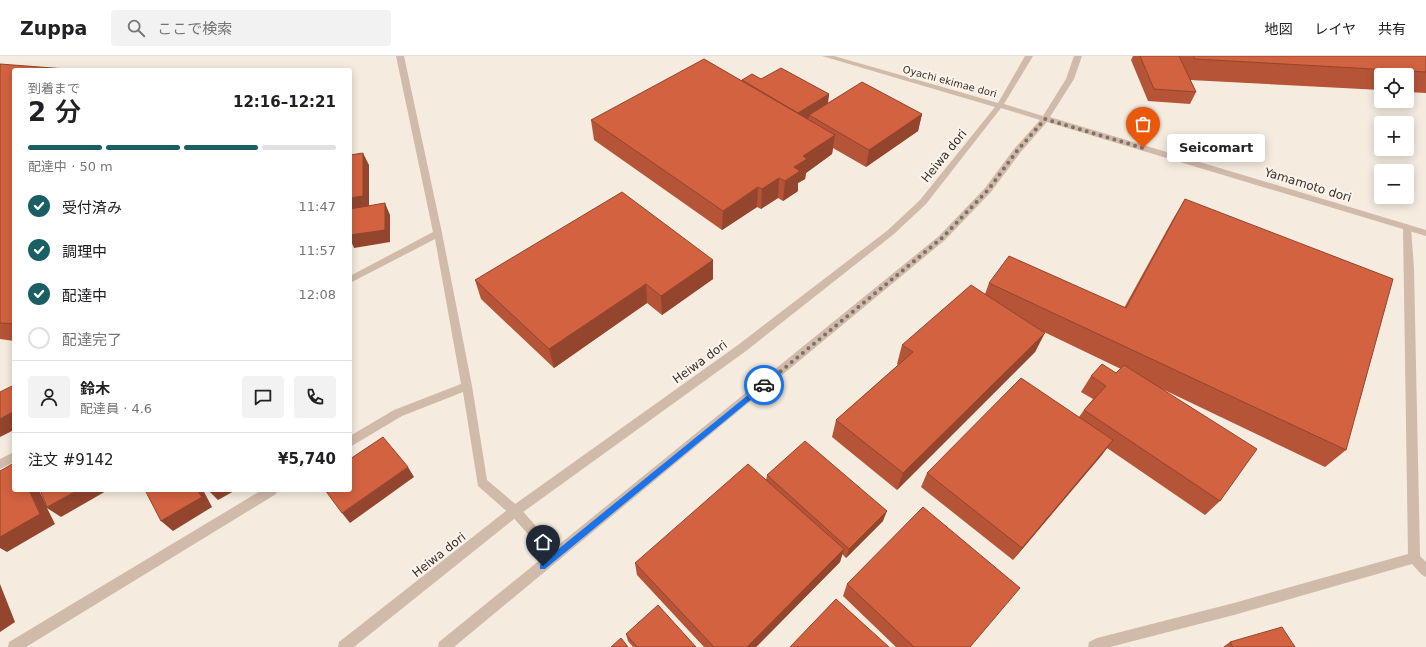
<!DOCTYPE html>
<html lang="ja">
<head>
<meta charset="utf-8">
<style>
  :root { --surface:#fff; --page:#f2f2f2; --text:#202124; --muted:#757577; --line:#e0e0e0; --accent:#1a5f63 }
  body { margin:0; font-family:"DejaVu Sans","Noto Sans JP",sans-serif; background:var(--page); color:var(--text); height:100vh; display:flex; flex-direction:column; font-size:15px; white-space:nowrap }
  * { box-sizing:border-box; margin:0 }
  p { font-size:13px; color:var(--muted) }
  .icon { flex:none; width:22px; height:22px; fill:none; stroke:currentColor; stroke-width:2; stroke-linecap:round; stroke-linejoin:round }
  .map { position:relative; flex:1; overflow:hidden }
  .details { position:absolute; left:12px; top:12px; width:340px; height:424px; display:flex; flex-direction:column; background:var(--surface); border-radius:4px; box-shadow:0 2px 10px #0003 }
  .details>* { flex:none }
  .tools { position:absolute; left:1374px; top:12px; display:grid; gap:8px }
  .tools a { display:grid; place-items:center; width:40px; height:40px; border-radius:4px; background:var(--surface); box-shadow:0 2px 10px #0003; font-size:20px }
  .pin { position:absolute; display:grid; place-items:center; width:34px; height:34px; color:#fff; margin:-41px -17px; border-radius:50% 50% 50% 0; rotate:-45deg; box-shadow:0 0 4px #0007 }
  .pin .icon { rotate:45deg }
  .courier { position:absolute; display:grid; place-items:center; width:40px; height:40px; margin:-20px; border:3px solid #1a73e8; border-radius:50%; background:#fff; color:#222; box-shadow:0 1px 5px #0007 }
  .bubble { position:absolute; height:28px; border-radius:4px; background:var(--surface); box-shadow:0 2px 10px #0003; font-size:13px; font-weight:600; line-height:28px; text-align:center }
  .summary em { font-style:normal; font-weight:600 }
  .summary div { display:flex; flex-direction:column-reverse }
  .summary { display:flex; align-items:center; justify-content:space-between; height:68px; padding:0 16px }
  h1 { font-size:26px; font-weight:600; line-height:30px }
  .bar { display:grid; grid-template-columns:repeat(4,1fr); gap:6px 4px; align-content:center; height:48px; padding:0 16px }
  .bar i { height:5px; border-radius:3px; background:var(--line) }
  .bar .current { background:var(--accent) }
  .bar p { grid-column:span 4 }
  .line { display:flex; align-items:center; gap:10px; padding:0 16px; border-top:1px solid var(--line) }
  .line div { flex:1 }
  .round { display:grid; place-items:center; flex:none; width:42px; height:42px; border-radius:4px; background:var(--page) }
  ol { padding:0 16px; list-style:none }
  li { display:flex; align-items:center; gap:12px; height:44px }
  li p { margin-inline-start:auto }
  li .icon { padding:4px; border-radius:50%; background:var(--accent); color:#fff; stroke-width:4 }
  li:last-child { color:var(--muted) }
  li i { width:22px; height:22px; border:2px solid var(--line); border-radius:50% }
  header { display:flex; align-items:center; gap:24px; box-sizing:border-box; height:56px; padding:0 20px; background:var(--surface); border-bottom:1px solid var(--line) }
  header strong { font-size:19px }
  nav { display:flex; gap:22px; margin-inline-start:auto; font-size:14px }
  .search { width:280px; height:36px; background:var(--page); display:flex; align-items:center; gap:10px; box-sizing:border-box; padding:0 14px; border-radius:4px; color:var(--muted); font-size:15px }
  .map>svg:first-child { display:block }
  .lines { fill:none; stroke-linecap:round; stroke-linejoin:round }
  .minor { fill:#d0baa9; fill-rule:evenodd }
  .tertiary { fill:#d0baa9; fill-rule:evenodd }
  .wall { fill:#b55437 }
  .shaded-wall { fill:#93452d }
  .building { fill:#d26240; stroke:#93452d }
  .route { fill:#1a73e8 }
  .done { stroke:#7d7169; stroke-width:4; stroke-dasharray:0 7.2 }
  .labels { text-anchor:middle; stroke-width:4; stroke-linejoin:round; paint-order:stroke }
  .far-street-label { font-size:10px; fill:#3c2f29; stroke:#fcf5ec }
  .street-label { font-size:12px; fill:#3c2f29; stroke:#fcf5ec }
</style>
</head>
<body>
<header>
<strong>Zuppa</strong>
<div class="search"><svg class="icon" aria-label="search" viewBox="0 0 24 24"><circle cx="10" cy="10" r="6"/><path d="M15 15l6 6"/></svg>ここで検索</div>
<nav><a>地図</a><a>レイヤ</a><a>共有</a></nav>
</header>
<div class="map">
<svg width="1426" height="591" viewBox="0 0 1426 591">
  <rect width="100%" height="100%" fill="#f5ebdf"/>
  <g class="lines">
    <path class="minor" d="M396,0h8l38,177 30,153 15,94 32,27 40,45 2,4 -2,4 -4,2 -4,-2 -40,-45 -33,-29 -15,-94 -61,24 -52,31v-11l44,-26 67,-26 -26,-145 -85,44v-7l83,-44z
      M1407,168l4,3 3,42 6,287 6,6v15l-4,-2 -10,-11 -178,51 -124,32h-22l1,-5 8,-4 137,-35 174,-49 -5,-327z
      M14,396v10l-14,7v-10z
      M262,434h16l-2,4 -250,153h-18l1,-5z"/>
    <path class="tertiary" d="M822,0h12l164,47 27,-47h8l-29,48 39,12 23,-37 8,-23h8l-8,23 -24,38 376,113v6l-379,-114 -27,31 -29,39 -46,48 -491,407h-16l1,-5 500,-406 46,-48 29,-39 26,-29 -39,-12 -75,96 -32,30 -148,117 -227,164 -165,132h-16l1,-5 172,-135 227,-162 150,-115 32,-30 75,-93z"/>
  </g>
  <path class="wall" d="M1133,0h293v37l-19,-1v-17h-26v15l-191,-10 6,12 -6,12 -42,-3 -17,-41z
    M0,8l14,6v271l-14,-2z
    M761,23l68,15 -1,10 94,10 -4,17 -52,36 -33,-19 -1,6 -26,19 -1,6 -7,4v8l-15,10 -5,-3 -17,11 -4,-2 -35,23 -128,-90 -3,-20 151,-40z
    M1185,143l161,251 -21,17 -167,-80 62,114 -15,14 -98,-67 -94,112 -92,-73 6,-14 152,-56 5,-7 9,-11 -12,-7 10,-16 25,-3 5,-4 -77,-37 -9,20 -138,138 -65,-53 4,-17 62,-55 -1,-1 5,-19 83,-51 4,-11 135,25 49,-89z
    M713,204v19l-51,36 -15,-12 -93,65 -73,-69 -6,-19z
    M767,419l116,46 -37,37 -4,-4 -2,8 -84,85h-52l-67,-72 -2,-12 131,-83z
    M847,528l123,63h-74l-53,-51z
    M626,578l70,13h-63l-5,-6z
    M1230,586l65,5h-72z"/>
  <path class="shaded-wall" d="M829,38l-2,12 -18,9v3l-12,7 1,-12z
    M922,58l-4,17 -52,36 3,-17z
    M835,79l-3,19 -26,19 -1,6 -7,4v8l-15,10 2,-20 9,-14 9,-11z
    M363,97l6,12v43l-19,8v-18z
    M779,122l-1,20 -17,11 1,-20z
    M758,131l-1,20 -35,23 1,-19z
    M385,147l5,12v27l-36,6 -4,-9v-4z
    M713,204v19l-51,36 -1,-19z
    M646,228l1,19 -93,65 -5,-19z
    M1045,277l-10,19 -138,138 6,-17z
    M14,355v19l-14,7v-18z
    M1113,384l-11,15 -89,105 9,-12z
    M408,411l6,10 -64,46 -8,-10z
    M29,434h10l8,17 31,-17h30l-47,27 -14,-9 8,16 -48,28 -7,-4v-11z
    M197,434h6l9,17 -39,24 -12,-10z
    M208,434h28l-18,10z
    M887,455l-4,10 -37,37 3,-9z
    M844,493l-4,13 -84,85h-9z
    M0,528l15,38 -15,10z"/>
  <path class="building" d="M1140,0h39l17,36 -42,-3z
    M1193,0h233v16l-231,-13z
    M704,3l131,76 -32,21 4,3 -13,8 6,4 -15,10 -6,-3 -17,11 -4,-2 -35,24 -132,-91z
    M0,8l79,6h-65v254l-14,-1z
    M781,12l48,26 -31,19 -56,-33 10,-6 9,5z
    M862,26l60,32 -53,36 -60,-35z
    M363,97v43l-13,2v-43z
    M622,136l91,68 -52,36 -15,-12 -97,65 -74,-69z
    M1185,143l208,80 -47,171 -357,-167 20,-27 117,52z
    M385,147v27l-35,5v-26z
    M971,229l74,48 -142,140 -67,-53 77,-68 -11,-7z
    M1102,308l14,9 8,-8 133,84 -37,52 -136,-91 22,-24 -15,-10z
    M1021,322l92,62 -91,108 -95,-75z
    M14,329v26l-14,8v-27z
    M383,381l25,30 -66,46 -17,-23h25v-31z
    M805,385l82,70 -38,38 -82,-74z
    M14,407v27h15l11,24 -40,23v-66z
    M748,408l96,85 -97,98h-33l-79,-84z
    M40,434h38l-31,17z
    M145,434h52l5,7 -41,24z
    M923,451l97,81 -50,59h-56l-67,-63z
    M836,543l53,48h-99z
    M658,549l38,42h-59l-11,-13z
    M1282,571l13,20h-62l-3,-5z
    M621,582l7,9h-17z"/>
  <path class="route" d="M764,326l3,3 -1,2 -221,182h-5v-5z"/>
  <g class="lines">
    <path class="done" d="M764,329l178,-147 46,-48 29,-39 28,-32 98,29"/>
  </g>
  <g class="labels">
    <g class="far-street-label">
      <text transform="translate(950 25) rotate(15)" y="4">Oyachi ekimae dori</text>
    </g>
    <g class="street-label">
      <text transform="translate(944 100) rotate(-51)" y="4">Heiwa dori</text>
      <text transform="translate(1308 129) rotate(17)" y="4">Yamamoto dori</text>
      <text transform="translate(700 306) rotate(-36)" y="4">Heiwa dori</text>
      <text transform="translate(439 499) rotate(-38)" y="4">Heiwa dori</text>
    </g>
  </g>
</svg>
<div class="tools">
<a><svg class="icon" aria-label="locate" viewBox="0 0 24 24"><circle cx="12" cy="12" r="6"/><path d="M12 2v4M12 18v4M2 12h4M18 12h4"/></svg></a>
<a>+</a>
<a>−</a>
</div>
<div class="pin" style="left:1143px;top:92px;background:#ea580c"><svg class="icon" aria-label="bag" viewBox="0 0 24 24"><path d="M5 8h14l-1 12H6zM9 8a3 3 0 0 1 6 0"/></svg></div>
<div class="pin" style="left:543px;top:510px;background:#1f2937"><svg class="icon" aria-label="home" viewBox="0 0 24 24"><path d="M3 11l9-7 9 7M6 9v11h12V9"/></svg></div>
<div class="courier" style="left:764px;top:329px"><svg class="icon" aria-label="car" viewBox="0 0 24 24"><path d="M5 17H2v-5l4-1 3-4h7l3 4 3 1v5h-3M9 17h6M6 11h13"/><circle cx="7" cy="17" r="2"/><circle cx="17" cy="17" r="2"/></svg></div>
<div class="bubble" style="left:1167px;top:78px;width:98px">Seicomart</div>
<section class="details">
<div class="summary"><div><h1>2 分</h1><p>到着まで</p></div><em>12:16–12:21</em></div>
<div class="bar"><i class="current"></i><i class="current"></i><i class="current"></i><i></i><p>配達中 · 50 m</p></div>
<ol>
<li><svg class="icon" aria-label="check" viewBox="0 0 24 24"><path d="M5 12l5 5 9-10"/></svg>受付済み<p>11:47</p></li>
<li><svg class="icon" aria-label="check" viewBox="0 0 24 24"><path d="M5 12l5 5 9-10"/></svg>調理中<p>11:57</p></li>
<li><svg class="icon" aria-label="check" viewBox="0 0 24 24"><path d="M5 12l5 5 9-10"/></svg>配達中<p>12:08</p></li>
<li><i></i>配達完了</li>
</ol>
<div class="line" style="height:72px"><a class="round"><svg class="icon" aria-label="person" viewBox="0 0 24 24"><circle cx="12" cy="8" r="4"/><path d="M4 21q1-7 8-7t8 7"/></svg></a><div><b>鈴木</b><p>配達員 · 4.6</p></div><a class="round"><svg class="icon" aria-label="chat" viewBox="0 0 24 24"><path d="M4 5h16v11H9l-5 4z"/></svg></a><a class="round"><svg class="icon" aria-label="phone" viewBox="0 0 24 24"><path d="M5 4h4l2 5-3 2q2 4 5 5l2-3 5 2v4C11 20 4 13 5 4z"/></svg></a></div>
<div class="line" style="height:52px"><div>注文 #9142</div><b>¥5,740</b></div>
</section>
</div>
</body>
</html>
